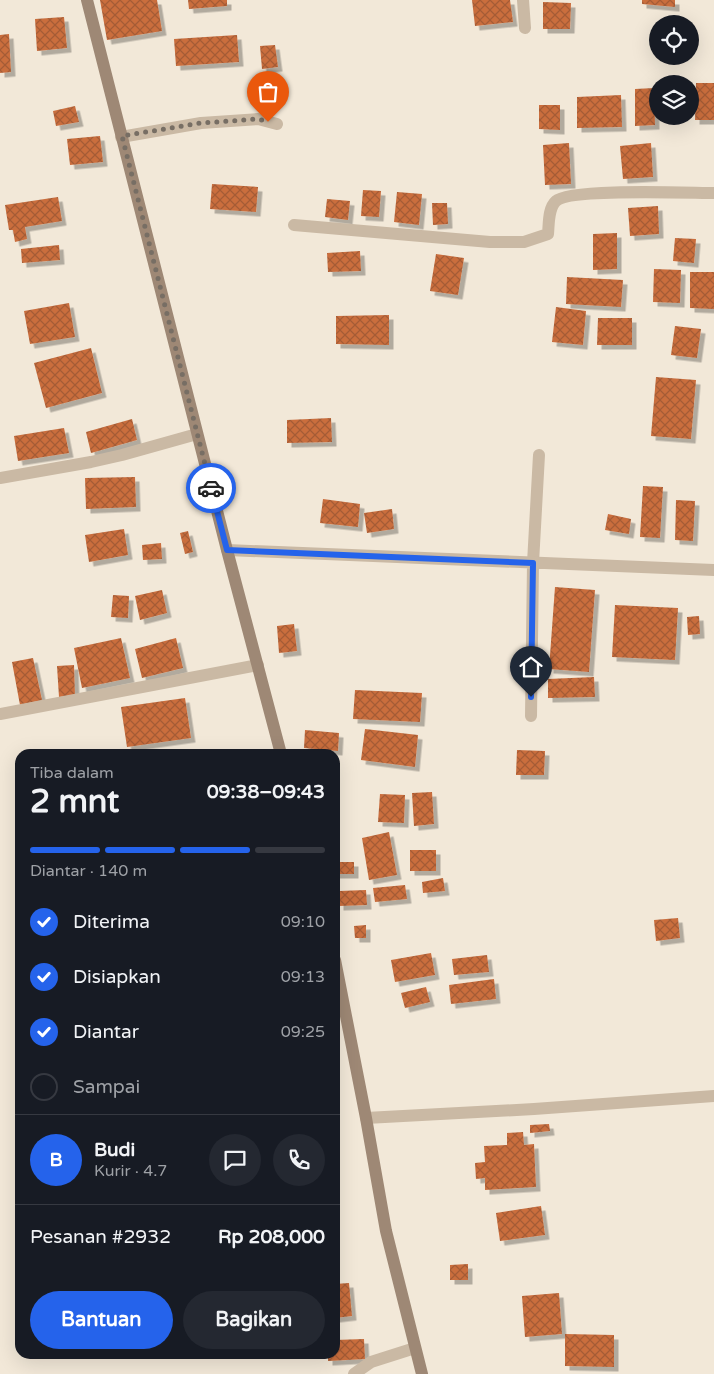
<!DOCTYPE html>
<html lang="id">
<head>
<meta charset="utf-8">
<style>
  :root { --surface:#171b24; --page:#242831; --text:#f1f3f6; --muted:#9ea1a6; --line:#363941; --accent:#2563eb }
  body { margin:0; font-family:"Varela Round",sans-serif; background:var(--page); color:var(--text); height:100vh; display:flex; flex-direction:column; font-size:19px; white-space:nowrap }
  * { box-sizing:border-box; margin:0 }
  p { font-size:16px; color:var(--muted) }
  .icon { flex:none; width:28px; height:28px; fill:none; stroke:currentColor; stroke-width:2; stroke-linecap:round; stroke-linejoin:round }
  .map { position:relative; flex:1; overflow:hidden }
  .panel { position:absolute; left:15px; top:749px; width:325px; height:610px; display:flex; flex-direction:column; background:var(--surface); border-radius:15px; box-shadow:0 5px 20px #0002 }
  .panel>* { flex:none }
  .fabs { position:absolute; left:649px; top:15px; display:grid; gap:10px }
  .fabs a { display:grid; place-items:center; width:50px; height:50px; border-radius:50%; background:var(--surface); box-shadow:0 5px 20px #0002; font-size:25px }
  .pin { position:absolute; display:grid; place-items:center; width:42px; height:42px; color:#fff; margin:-51px -21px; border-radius:50% 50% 50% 0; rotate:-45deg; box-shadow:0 0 5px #0007 }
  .pin .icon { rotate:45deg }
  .courier { position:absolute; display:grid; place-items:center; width:50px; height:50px; margin:-25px; border:4px solid #2563eb; border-radius:50%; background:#fff; color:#222; box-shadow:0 1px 6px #0007 }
  .overview em { font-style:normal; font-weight:700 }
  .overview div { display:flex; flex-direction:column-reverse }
  .overview { display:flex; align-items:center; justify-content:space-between; height:85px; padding:0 15px }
  h1 { font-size:32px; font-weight:700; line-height:38px }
  .bar { display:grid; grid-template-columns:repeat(4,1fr); gap:8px 5px; align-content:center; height:60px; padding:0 15px }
  .bar i { height:6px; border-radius:4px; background:var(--line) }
  .bar .active { background:var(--accent) }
  .bar p { grid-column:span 4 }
  .line { display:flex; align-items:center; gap:12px; padding:0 15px; border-top:1px solid var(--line) }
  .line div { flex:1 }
  .round { display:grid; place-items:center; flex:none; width:52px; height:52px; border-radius:26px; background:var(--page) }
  ol { padding:0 15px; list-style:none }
  li { display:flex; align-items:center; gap:15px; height:55px }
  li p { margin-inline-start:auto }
  li .icon { padding:5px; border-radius:50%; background:var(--accent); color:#fff; stroke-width:4 }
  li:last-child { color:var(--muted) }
  li i { width:28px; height:28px; border:2px solid var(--line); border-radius:50% }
  .action { display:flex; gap:10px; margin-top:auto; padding:10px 15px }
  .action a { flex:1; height:58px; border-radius:30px; background:var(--accent); color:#fff; font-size:20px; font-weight:700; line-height:58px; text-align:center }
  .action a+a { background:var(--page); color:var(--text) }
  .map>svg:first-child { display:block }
  .building { fill:url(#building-cross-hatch); filter:url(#shadow) }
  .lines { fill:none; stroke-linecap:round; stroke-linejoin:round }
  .lane { stroke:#cab9a4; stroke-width:12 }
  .street { stroke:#cab9a4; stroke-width:12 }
  .secondary { stroke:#9e8875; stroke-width:12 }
  .done { stroke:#776e64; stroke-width:5; stroke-dasharray:0 9 }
  .route { stroke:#2563eb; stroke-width:6 }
</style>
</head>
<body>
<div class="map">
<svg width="714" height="1374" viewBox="0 0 714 1374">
  <defs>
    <pattern id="building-cross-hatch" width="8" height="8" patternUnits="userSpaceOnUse" patternTransform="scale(1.25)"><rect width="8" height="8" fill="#ca6e3e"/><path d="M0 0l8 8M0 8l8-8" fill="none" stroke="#a55b34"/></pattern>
    <filter id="shadow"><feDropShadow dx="4.5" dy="4.5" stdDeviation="0" flood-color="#0004"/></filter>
  </defs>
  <rect width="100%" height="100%" fill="#f2e8d8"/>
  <path class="building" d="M100,0h57l5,31 -55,9z
    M188,0h39v6l-38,3z
    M472,0h38l3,22 -38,4z
    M642,0h33v7l-33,-3z
    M543,2l28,1 -1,26h-27z
    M64,17l3,31 -30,3 -2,-32z
    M9,34l2,38 -11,1v-38z
    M237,35l2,27 -63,4 -2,-27z
    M275,45l3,22 -16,2 -2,-23z
    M696,83h18v37h-19z
    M654,88l1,37 -20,1v-37z
    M621,95l1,32 -45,1v-31z
    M539,105h21v25l-21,-1z
    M75,106l4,16 -23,4 -3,-15z
    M100,136l3,26 -33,3 -3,-26z
    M569,143l2,41 -26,1 -2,-40z
    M651,143l2,34 -30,2 -3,-33z
    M212,184l46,3 -2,25 -46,-3z
    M363,190l18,1 -2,26 -18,-1z
    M397,192l25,2 -3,31 -25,-3z
    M58,197l4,24 -37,6 2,12 -12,3 -2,-12h-4l-4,-25z
    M327,199l23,2 -2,19 -23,-3z
    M432,203h15l1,21 -15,1z
    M658,206l1,28 -29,2 -2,-28z
    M617,233v36l-24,1v-36z
    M675,238l21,1 -2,24 -21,-2z
    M59,245l1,15 -38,3 -1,-14z
    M360,251l1,20 -33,1 -1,-19z
    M436,254l28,4 -6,37 -28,-4z
    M654,269l27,1 -1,33 -27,-1z
    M690,272h24v37l-24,-1z
    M567,277l56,3 -2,27 -55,-3z
    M69,303l6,34 -45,7 -6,-33z
    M556,307l30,4 -3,34 -31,-3z
    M389,315v30l-53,-1v-28z
    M598,318h34v27h-35z
    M675,326l26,3 -4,29 -26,-3z
    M91,348l11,45 -56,15 -12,-45z
    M656,377l40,3 -5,59 -40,-3z
    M331,418l1,24 -45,1v-23z
    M132,419l5,21 -46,13 -5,-21z
    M64,428l5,25 -51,8 -4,-25z
    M135,477l1,30 -50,2 -1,-31z
    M643,486l20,1 -3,51 -20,-1z
    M323,499l37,5 -2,23 -38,-4z
    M676,500l19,1 -2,40 -18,-1z
    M392,509l2,20 -27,4 -3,-20z
    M608,514l23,5 -2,15 -24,-4z
    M124,529l4,26 -39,7 -4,-27z
    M188,531l5,21 -8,2 -5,-21z
    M161,543l1,16 -19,1 -1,-15z
    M555,587l40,3 -6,82 -40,-3z
    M162,590l5,23 -27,7 -5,-24z
    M113,595l16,1 -1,22 -17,-1z
    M615,605l63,3 -3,52 -63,-3z
    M699,616l1,18 -12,1 -1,-18z
    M294,624l3,27 -18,2 -2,-27z
    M121,638l9,40 -48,10 -8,-40z
    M176,638l7,30 -41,10 -7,-29z
    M33,658l9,42 -22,5 -8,-43z
    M74,665l1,31 -16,1 -2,-31z
    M594,677l1,20 -47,1v-19z
    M355,690l67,3 -2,29 -67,-3z
    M185,698l6,40 -64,9 -6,-40z
    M365,729l53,6 -3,32 -54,-7z
    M305,730l34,3 -1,18 -34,-3z
    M517,750l28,1 -1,24h-28z
    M432,792l2,32 -20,2 -2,-33z
    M380,794l25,1 -1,28 -26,-1z
    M389,832l8,43 -28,5 -7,-42z
    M410,850h26v21h-26z
    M335,862h19v12h-19z
    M443,878l2,13 -22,2 -1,-11z
    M405,885l2,14 -32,3 -2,-14z
    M366,890l1,15 -28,1v-15z
    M678,918l2,20 -24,3 -2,-21z
    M366,925v13h-11l-1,-12z
    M431,953l4,22 -40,7 -4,-22z
    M487,955l2,17 -35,3 -2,-16z
    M494,979l2,20 -45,5 -2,-19z
    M426,987l4,15 -25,6 -4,-15z
    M549,1124l1,7 -20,2v-8z
    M523,1132l1,13 10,-1 2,43 -51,3v-12l-9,1 -1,-16 10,-1 -1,-16 23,-1v-12z
    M541,1206l4,29 -45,6 -4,-28z
    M468,1264v16h-18v-15z
    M349,1283l3,33 -17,2v-34z
    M559,1293l3,41 -37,3 -3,-41z
    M565,1334l49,1v32l-49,-1z
    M364,1339l1,20 -37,2v-7h7v-14z"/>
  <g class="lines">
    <path class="lane" d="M533,563l6,-108
      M354,1374l17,-12 44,-14"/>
    <path class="street" d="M523,0l2,28
      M121,137l80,-14 57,-4 19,5
      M294,225l196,17h34l24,-8c1,-10 0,-26 8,-33 13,-13 134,-8 158,-8
      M0,478l91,-16 31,-7 75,-21
      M227,550l487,20
      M0,714l258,-49
      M531,716l2,-153
      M366,1118l168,-9 180,-13"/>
    <path class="secondary" d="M87,0l140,550 54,204
      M335,960l31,158 20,113 36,143"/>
  </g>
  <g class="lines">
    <path class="done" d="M211,488l-89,-352 79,-13 57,-4 10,3"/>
    <path class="route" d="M211,488l16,62 306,13 -2,134"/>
  </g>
</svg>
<div class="fabs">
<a><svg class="icon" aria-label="locate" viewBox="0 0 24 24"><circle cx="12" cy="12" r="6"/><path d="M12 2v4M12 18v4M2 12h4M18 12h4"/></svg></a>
<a><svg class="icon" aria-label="layers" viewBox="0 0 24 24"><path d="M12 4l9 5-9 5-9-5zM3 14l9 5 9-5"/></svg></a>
</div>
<div class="pin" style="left:268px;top:122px;background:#ea580c"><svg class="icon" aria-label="bag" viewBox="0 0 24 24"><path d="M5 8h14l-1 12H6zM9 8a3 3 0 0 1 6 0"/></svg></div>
<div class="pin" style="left:531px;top:697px;background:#1f2937"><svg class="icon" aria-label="home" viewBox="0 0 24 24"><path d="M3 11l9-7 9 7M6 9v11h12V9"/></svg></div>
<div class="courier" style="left:211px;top:488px"><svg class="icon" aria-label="car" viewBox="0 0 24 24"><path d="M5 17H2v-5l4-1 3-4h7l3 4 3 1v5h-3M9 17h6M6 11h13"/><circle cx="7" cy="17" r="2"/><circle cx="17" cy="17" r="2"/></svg></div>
<section class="panel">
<div class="overview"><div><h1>2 mnt</h1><p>Tiba dalam</p></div><em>09:38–09:43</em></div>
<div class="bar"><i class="active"></i><i class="active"></i><i class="active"></i><i></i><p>Diantar · 140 m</p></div>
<ol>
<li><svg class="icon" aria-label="check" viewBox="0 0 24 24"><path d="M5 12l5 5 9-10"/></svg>Diterima<p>09:10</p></li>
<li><svg class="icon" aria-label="check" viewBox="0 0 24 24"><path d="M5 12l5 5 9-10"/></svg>Disiapkan<p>09:13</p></li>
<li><svg class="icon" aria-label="check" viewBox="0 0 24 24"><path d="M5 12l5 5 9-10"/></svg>Diantar<p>09:25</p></li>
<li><i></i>Sampai</li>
</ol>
<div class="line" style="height:90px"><b class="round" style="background:var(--accent);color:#fff">B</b><div><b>Budi</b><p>Kurir · 4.7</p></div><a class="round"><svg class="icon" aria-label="chat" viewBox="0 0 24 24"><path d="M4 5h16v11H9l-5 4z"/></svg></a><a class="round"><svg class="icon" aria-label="phone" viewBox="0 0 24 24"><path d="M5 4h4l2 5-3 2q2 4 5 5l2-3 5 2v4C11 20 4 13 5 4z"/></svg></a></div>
<div class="line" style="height:65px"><div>Pesanan #2932</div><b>Rp 208,000</b></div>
<div class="action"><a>Bantuan</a><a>Bagikan</a></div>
</section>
</div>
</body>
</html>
